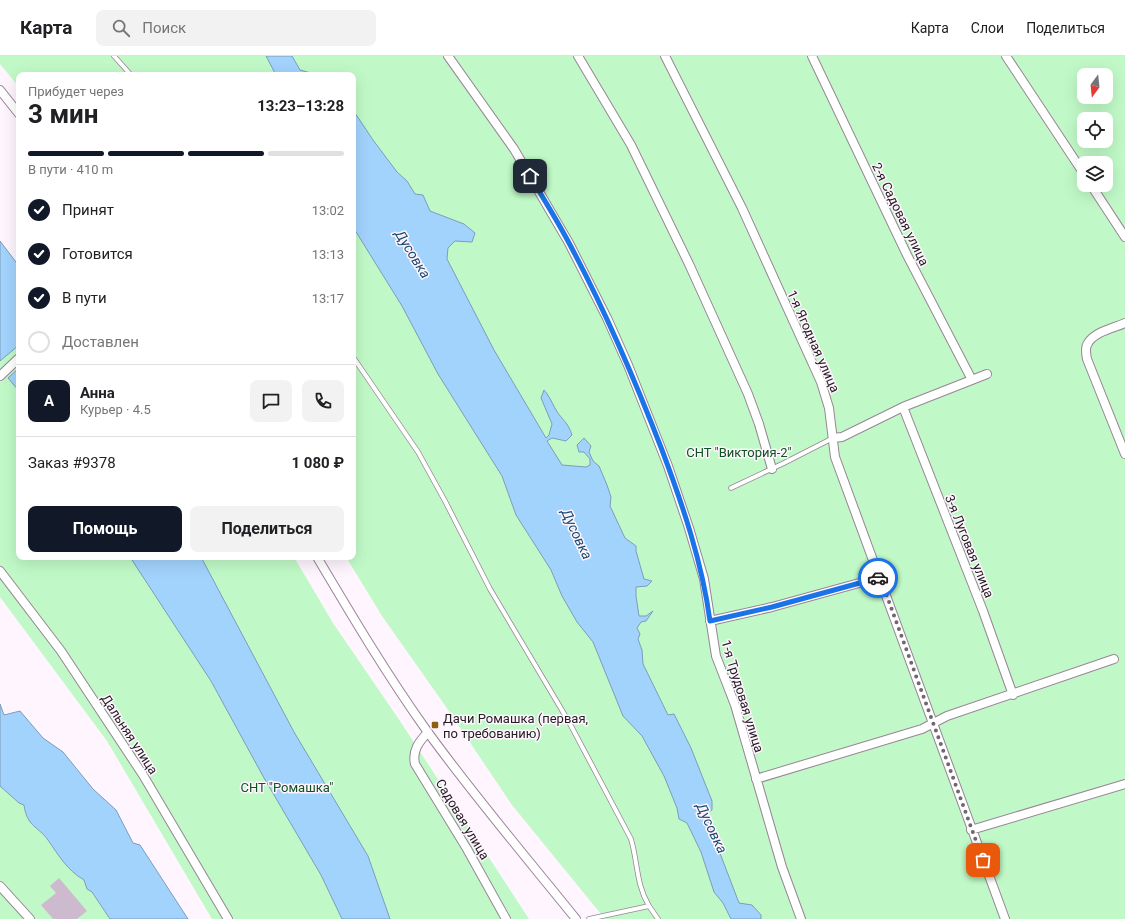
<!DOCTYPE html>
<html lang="ru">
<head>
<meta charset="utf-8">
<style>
  :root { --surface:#fff; --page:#f2f2f2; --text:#202124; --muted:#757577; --line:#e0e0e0; --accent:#111827 }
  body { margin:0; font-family:Roboto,sans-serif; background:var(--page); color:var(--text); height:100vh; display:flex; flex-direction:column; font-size:15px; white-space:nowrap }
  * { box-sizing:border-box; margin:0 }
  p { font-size:13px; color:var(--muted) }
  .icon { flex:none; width:22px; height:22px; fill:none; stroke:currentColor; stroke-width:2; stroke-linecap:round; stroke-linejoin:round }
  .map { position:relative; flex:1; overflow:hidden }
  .drawer { position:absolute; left:16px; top:16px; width:340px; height:488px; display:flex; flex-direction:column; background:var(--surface); border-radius:8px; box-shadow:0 4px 16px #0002 }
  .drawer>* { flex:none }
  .needle { width:26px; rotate:195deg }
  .controls { position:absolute; left:1077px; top:12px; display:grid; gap:8px }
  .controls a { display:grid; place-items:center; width:36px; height:36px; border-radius:8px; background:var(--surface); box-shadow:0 4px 16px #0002; font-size:20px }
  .pin { position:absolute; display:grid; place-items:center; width:34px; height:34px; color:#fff; margin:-17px; border-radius:8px; box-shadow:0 2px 6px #0006 }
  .courier { position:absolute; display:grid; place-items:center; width:40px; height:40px; margin:-20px; border:3px solid #1a73e8; border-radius:50%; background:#fff; color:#222; box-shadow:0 1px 5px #0007 }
  .summary em { font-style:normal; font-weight:700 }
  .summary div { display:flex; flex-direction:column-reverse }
  .summary { display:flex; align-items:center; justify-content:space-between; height:68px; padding:0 12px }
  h1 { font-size:26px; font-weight:700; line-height:30px }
  .bar { display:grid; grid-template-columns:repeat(4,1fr); gap:6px 4px; align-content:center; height:48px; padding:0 12px }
  .bar i { height:5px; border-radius:3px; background:var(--line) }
  .bar .selected { background:var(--accent) }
  .bar p { grid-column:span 4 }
  .line { display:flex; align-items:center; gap:10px; padding:0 12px; border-top:1px solid var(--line) }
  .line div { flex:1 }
  .round { display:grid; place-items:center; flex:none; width:42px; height:42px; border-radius:8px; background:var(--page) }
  ol { padding:0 12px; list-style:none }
  li { display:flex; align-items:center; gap:12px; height:44px }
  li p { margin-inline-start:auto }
  li .icon { padding:4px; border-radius:50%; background:var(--accent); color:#fff; stroke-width:4 }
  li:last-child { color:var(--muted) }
  li i { width:22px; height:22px; border:2px solid var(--line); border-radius:50% }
  .action { display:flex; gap:8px; margin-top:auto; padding:8px 12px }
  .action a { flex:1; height:46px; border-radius:8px; background:var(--accent); color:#fff; font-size:16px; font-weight:700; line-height:46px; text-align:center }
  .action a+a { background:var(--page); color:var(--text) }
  header { display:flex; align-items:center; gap:24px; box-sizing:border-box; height:56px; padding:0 20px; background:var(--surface); border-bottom:1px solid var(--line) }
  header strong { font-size:19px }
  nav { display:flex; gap:22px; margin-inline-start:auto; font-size:14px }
  .search { width:280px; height:36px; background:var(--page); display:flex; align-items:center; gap:10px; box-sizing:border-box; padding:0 14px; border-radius:8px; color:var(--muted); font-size:15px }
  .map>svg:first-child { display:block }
  .green { fill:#c0f9c7; fill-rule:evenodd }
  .water { fill:#a2d3fd; stroke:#7c9cbb }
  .building { fill:#cebacf }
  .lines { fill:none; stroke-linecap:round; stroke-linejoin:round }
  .service-casing { stroke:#998497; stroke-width:5.5 }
  .minor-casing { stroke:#998497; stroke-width:10 }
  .service { stroke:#fff; stroke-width:4 }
  .minor { stroke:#fff; stroke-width:8 }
  .done { stroke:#70676f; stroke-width:4; stroke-dasharray:0 7.2 }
  .route { stroke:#1a73e8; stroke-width:5 }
  .poi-dot { fill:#8f5f0b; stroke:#fff5fe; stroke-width:1.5 }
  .labels { text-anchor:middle; stroke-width:3; stroke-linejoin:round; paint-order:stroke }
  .street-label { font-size:13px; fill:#231b22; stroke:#fff5fe }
  .park-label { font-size:13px; fill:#0e5120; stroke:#fff5fe }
  .poi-label { font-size:13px; fill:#231b22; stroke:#fff5fe; text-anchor:start }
  .water-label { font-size:14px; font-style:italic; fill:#1c4a6c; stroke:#fff5fe }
</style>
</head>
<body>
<header>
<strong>Карта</strong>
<div class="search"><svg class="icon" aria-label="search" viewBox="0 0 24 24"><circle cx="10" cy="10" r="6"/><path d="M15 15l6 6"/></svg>Поиск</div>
<nav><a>Карта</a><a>Слои</a><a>Поделиться</a></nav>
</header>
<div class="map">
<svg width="1125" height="863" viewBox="0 0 1125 863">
  <rect width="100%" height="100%" fill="#fff5fe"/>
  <path class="green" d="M0,0h1125v863h-520l-93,-114 -68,-101 -62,-88 -36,-59h7v-482h-334v12l-19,-23zM1084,19h22v22h-22zM1084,63h22v22h-22zM1084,107h22v22h-22z
    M19,288v213h275l39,66 67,98 129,198h-317l-105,-178 -107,-144v-236z
    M0,730l19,17 5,2c3,22 14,21 24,35 11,16 19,30 36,40l3,9 5,3 18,27h-110z"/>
  <path class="water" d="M266,0h26l8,14 18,5h-42z
    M353,54l20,30 24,32 10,9 8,13 8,1 7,16 34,13 11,9 -3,9 -17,-1 -7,7 -1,11 47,91 52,88 3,-3 3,-11 -11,-26 3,-8c6,7 8,13 12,20 6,10 12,12 16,25l-6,6 -14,-3 -5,3 15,24 24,2 4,-2v-6l-6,-7h-5l-2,-7 7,-7 7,8 -2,6 4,9 6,5 8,19 4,12 -1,9 15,32 11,8v5l8,28 8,2 -5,5 -11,1v9l3,20h7l7,-5 -7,10 -5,1 -4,6 3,6 -2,5 4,11 1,14 25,51 6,-1 17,34 21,53v9l-7,4 34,89 13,2 9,10v4h-30l-8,-16 -9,-11 -13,-40 -14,-29 -8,-4 -2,-11 -13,-32 -22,-40 -19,-20 -30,-74 -16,-20 -15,-26 -11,-26 -35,-55 -14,-39 -64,-102 -36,-68 -49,-79z
    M0,185l19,25v79l-19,16z
    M19,312v23l-11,-13z
    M130,501h71l93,175 74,124 22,63h-48l-21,-44 -57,-97 -53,-97z
    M0,648l4,11 16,-4 23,27 20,14 30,37 23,21 17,33 7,2 48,74h-78l-18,-27 -5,-3 -3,-9c-17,-10 -25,-24 -36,-40 -10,-14 -21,-13 -24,-35l-5,-2 -19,-17z"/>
  <path class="building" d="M59,822l28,33 -10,8h-24l-12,-14 15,-12 -6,-7z"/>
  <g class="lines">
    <defs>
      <path id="service" d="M114,0l17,19
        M353,301l65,95 27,49 45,88 79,133 62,117c7,24 5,45 18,67
        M731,432l53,-25 49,-25
        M589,863l60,-13 9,13"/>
      <path id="minor" d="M448,0l66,93 55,94 38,75 21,47 40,101 21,62 15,51 12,77 19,49 47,162 19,52
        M578,0l53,89 58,119 59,130 11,30 13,45
        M665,0l77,152 79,174 8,26 6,49 170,462
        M812,0l95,199 65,125
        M1006,0l78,118
        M0,34l19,24
        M1091,129l34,52
        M1125,267c-11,5 -31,9 -37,20 -3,4 -2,11 -1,16l38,95
        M0,320l19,-18
        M903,351l80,204 30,84
        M833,382l9,-1 61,-30 84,-33
        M317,501c35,59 70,118 110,174 47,65 99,126 149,188
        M0,515l61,80 82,124 85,144
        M710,565l62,-14 109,-30
        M428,676c-9,10 -16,18 -13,32l52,85 39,70
        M756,723l166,-50 25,-13 167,-57
        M971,774l154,-46
        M0,830l30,33"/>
    </defs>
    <use href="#service" class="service-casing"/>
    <use href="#minor" class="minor-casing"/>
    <use href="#service" class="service"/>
    <use href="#minor" class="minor"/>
  </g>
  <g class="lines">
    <path class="done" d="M878,522l2,-1 103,283"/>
    <path class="route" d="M530,120c13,22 27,44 39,67 36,67 66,137 93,207 21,56 40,112 48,171l62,-14 106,-29"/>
  </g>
  <rect class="poi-dot" x="431" y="665" width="8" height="8" rx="2"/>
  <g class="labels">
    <g class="street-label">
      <text transform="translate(901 158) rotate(64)" y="5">2-я Садовая улица</text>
      <text transform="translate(814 285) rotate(66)" y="5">1-я Ягодная улица</text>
      <text transform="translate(970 490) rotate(68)" y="5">3-я Луговая улица</text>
      <text transform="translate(743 640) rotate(73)" y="5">1-я Трудовая улица</text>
      <text transform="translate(130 678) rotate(57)" y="5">Дальняя улица</text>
      <text transform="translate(463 763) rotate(59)" y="5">Садовая улица</text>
    </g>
    <g class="park-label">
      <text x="739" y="401">СНТ "Виктория-2"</text>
      <text x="287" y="736">СНТ "Ромашка"</text>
    </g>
    <g class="poi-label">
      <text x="443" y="667">Дачи Ромашка (первая,<tspan x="443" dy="15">по требованию)</tspan></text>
    </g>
    <g class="water-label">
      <text transform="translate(413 198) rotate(58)" y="5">Дусовка</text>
      <text transform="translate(577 478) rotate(65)" y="5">Дусовка</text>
      <text transform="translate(712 772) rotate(65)" y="5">Дусовка</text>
    </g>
  </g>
</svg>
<div class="controls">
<a><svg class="needle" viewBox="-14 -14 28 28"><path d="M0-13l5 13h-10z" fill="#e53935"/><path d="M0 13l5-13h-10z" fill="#757577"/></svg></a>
<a><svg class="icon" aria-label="locate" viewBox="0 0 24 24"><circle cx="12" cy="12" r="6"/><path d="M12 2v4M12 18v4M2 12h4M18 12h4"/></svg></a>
<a><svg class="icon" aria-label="layers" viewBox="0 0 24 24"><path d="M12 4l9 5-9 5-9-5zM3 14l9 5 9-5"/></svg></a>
</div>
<div class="pin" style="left:983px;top:804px;background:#ea580c"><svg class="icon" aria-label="bag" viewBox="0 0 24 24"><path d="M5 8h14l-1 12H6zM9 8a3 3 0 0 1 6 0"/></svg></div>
<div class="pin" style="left:530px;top:120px;background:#1f2937"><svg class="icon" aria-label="home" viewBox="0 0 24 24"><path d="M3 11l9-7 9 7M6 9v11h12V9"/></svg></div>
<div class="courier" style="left:878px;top:522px"><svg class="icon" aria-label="car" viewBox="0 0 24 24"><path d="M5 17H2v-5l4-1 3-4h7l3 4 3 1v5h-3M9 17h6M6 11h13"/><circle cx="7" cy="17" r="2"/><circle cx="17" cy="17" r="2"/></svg></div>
<section class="drawer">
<div class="summary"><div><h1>3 мин</h1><p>Прибудет через</p></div><em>13:23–13:28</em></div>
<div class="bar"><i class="selected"></i><i class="selected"></i><i class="selected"></i><i></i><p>В пути · 410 m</p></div>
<ol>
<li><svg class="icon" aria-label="check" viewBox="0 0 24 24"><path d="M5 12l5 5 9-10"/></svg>Принят<p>13:02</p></li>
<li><svg class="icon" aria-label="check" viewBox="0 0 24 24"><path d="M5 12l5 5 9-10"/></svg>Готовится<p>13:13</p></li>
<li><svg class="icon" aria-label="check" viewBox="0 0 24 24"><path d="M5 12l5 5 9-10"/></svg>В пути<p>13:17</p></li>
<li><i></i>Доставлен</li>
</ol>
<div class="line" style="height:72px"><b class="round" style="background:var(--accent);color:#fff">А</b><div><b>Анна</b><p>Курьер · 4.5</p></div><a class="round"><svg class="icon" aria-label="chat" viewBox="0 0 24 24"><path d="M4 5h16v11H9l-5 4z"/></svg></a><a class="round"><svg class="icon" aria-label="phone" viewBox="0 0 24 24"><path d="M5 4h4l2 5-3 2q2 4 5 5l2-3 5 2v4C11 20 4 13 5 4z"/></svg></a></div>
<div class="line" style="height:52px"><div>Заказ #9378</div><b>1 080 ₽</b></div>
<div class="action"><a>Помощь</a><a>Поделиться</a></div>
</section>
</div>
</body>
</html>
